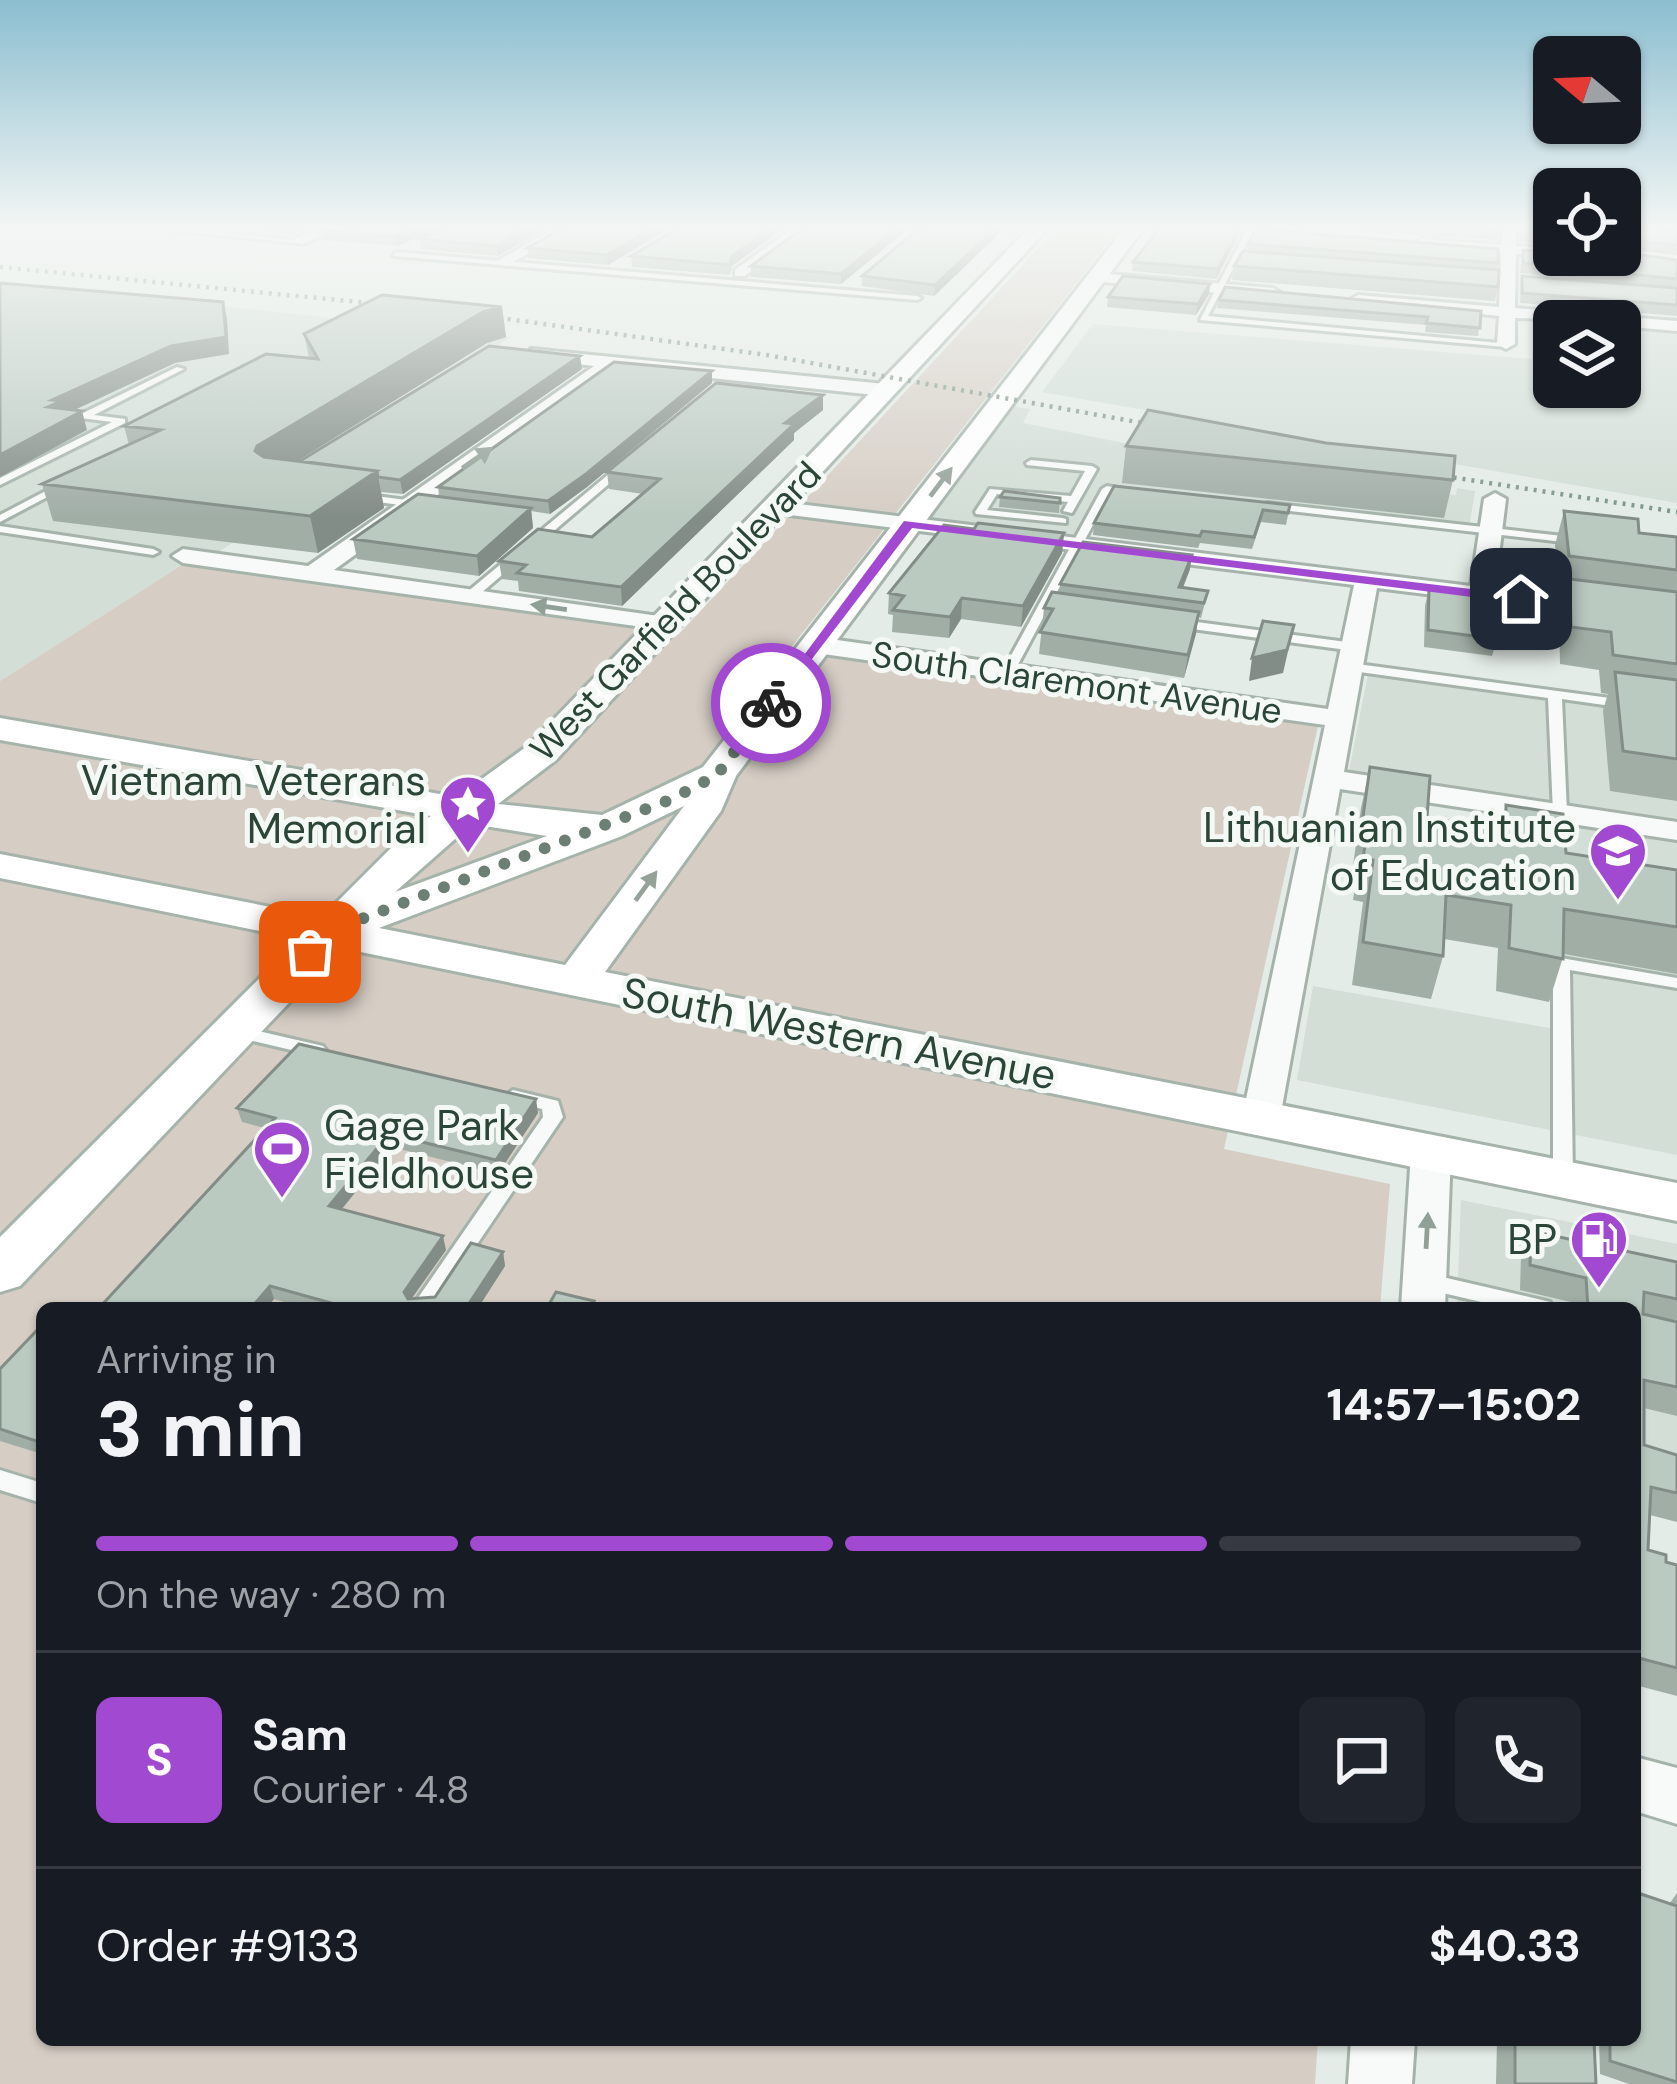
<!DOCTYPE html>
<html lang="en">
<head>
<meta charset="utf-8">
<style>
  :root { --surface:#171b24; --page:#20242c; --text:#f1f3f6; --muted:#9ea1a6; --line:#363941; --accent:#a149d1 }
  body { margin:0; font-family:"DM Sans",sans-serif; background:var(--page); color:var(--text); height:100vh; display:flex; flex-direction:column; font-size:45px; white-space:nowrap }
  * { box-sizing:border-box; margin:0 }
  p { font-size:39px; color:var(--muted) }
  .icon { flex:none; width:66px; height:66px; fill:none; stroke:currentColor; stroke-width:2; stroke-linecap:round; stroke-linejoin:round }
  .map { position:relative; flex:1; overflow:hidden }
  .side { position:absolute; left:36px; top:1302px; width:1605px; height:744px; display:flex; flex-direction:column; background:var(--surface); border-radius:18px; box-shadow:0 3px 9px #0004 }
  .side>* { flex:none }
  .needle { width:78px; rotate:289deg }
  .tools { position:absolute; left:1533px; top:36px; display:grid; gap:24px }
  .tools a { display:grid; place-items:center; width:108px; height:108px; border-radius:18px; background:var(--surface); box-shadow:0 3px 9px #0004; font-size:60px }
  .pin { position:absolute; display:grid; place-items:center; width:102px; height:102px; color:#fff; margin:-51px; border-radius:24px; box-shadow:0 6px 18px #0006 }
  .courier { position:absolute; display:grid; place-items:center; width:120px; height:120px; margin:-60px; border:9px solid #a149d1; border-radius:50%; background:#fff; color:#222; box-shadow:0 3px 15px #0007 }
  .headline em { font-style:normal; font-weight:800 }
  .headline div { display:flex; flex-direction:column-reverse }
  .headline { display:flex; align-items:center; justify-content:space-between; height:204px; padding:0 60px }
  h1 { font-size:78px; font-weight:800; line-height:90px }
  .bar { display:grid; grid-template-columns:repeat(4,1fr); gap:18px 12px; align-content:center; height:144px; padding:0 60px }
  .bar i { height:15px; border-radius:9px; background:var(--line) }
  .bar .on { background:var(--accent) }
  .bar p { grid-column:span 4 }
  .line { display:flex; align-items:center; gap:30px; padding:0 60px; border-top:3px solid var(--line) }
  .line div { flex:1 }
  .round { display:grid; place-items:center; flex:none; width:126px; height:126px; border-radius:18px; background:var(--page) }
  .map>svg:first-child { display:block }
  .built { fill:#d2ded6 }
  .green { fill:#d6cec5 }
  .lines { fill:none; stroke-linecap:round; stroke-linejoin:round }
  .lane-casing { stroke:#a5b3ab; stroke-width:6 }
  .street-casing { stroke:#a5b3ab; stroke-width:6 }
  .secondary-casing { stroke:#a5b3ab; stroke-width:6 }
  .lane { fill:#f7faf8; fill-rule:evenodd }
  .street { fill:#f7faf8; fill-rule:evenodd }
  .secondary { fill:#fff; fill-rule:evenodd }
  .rail { stroke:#7d9687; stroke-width:4.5; stroke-dasharray:3 6; stroke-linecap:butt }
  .wall { fill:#a1aea6 }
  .shaded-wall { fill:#838d87 }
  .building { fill:#bbcac1; stroke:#838d87; stroke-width:3 }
  .oneway { fill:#91a097 }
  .oneway2 { fill:#95a29a }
  .route { fill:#a149d1 }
  .done { stroke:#6c7f74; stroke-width:12; stroke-dasharray:0 21.6 }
  .labels { text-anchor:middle; stroke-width:10; stroke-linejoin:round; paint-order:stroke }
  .far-street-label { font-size:36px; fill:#2b4536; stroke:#f4f9f6 }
  .poi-label { font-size:42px; fill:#2b4536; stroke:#f4f9f6; text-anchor:end }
  .street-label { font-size:42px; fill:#2b4536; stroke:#f4f9f6 }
</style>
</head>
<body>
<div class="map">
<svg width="1677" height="2084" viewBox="0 0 1677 2084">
  <rect width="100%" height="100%" fill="#e4ece7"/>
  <path class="built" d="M0,283l511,54 -237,148 39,6 -115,74 -13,-2 -185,118z
    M1536,321l18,1v65h66v-59l57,4v171l-635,-111 51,-68 439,35z
    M1012,406l18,3 -7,14 273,54 160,18 1,-7 18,3 -6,37 -362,-39 -27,49 -154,-18z
    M1369,669l308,43v109l-328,-50z
    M1558,823l119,18v314l-380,-75 16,-94 247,44z
    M1461,1200l216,44v224l-42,-10v-150h-178z"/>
  <path class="green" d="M1060,225h62l-226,288 -93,-11z
    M789,516l96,12 -96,122 529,76 -94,423 166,35 -10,124h-1338v732h1276l-3,44h-1315v-1403l185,-118 494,71z"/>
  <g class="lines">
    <defs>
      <path id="lane" d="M117,225h27l158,16 -4,2z
        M1249,225h7l-48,91 302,28 -4,3 -306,-27z
        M396,252l521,44 4,2 -4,2 -524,-44z
        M177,367l7,2 -90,46 31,4v4l-125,62v-7l112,-56 -31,-4v-4z
        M1031,460l61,6 5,3 -25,44 -9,-2 5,-9 -71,-8 -10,16 75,8 4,1v4l-90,-9 -1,-2 15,-23 81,7 14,-25 -58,-6 -1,-2z
        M621,464l9,2 -156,133h-8v-6z
        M61,483l9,2 -70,37v-7z
        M1107,486l32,6 -5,3 -24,-2 -96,179 -11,3 -1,-3 100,-183z
        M360,494l62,8 5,3 -5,3 -66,-9v-4z
        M1268,503l313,35 6,3 -6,3 -317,-36v-4z
        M0,526l153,23 6,3 -6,3 -153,-23z
        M1174,619l180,24 6,4 -6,4 -184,-25 -2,-3z
        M1350,663l275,37 7,4 -7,4 -63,-9 5,114 -7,4 -7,-4 -5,-115 -203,-28 -1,-3z
        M1561,958l116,20v10l-107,-18 3,209 -3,5h-14l-3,-5v-216z
        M233,1025l90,21 3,4 -9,6 -90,-21 -3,-4 3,-4z
        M513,1090l45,11 5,16 -129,191h-23l132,-191 -1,-8 -36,-9 -2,-4z
        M1425,1273l117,27 8,2 3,6h-46l-90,-21 -3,-6 3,-6z
        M0,1470l42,13v20l-42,-13z"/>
      <path id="street" d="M325,225h19l-41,19 -12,-3z
        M560,225h18l-72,41 -12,-3z
        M797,225h16l-68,51h-10v-6z
        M1172,225h65l71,9 -7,4z
        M1504,226l12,3v17l38,3v6h6l-6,2 -38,-3 -1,54 162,13v10l-57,-5v-5l-105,-3v26l-9,5 -9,-5 2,-28 -149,-16 8,-5 141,12 2,-54 -86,-10 7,-4 79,6z
        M1097,273l176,15 8,5 -8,5 -181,-17z
        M531,349l354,35 9,6 -9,6 -271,-28 -280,202 339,48v10l-9,2 -481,-67 -11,-7 11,-7 125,17 286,-200 -69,-8z
        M1495,493l11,6 -11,89 182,23v14l-300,-37 -33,184 333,50v18l-337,-51 -60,329 -6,9h-26l-6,-9 83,-393 -509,-72 -13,-8 13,-8 512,72 26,-124 -580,-72 -11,-6 11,-6 697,85 13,-87z
        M1431,1140l14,4 6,9 -6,155h-44l10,-155 6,-9z
        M1635,1757l42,11v56l-42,-13z
        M1351,2040h64l-3,44h-64z"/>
      <path id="secondary" d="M1032,225h19l-495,535 -58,44 104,11 101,-48 424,-542h19l-410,551 -15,35 -116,161 1072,211v38l-1336,-273 -321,338 -20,6v-55l299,-298 -299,-61v-24l322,63 78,-78 31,-23 -431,-76v-22l457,79 73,-53zM684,806l-119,159 -186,-37 243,-92zM472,824l75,12 -152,56z"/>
    </defs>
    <use href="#lane" class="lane-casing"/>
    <use href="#street" class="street-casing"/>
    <use href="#secondary" class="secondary-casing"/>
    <use href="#lane" class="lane"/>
    <use href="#street" class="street"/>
    <use href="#secondary" class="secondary"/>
    <path class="rail" d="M0,267l400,39
      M472,314l295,41 403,73
      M1418,472l259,40"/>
  </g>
  <path class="wall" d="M258,225h56l-22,10 -32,-3z
    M332,225h219l-53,31 -77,-7 -1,-10 26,-13 -49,20 -74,-6 -2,-10z
    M675,225l-67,40 -80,-7 -1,-10z
    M684,225l48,41 -2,9 -98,-8 -1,-11z
    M913,225l-72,59 -90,-7v-11z
    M1008,225l-74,71 -72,-10v-10z
    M1260,225h240l-3,15z
    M1516,225h38v19l-34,-2v-13z
    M1620,225l2,2 55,4v24l-57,-6z
    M1625,225h52v2z
    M1239,235l-23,44 -84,-8 1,-9z
    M1248,244l250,19 -2,7 2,17 -3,14 -263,-21 2,-14 13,-15z
    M1523,250l154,10v56l-157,-13 2,-27 104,8 -106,-11z
    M1210,284l-1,10 -13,21 -89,-8 1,-10z
    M1219,300l262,11 -3,25 -53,-4 1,-7 -209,-17z
    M502,307l4,30 -19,6 -190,118 285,-92 -179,125 -22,-2 3,16 -66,45 -265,-32 -11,-37 87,-39 -5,-19 185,-68 -5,-24z
    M712,371v12l-125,104 -37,27 -19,-3 2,17 -54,48 -122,-17 -4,-20 86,-43 -1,-9z
    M823,395v15l-29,23v7l-172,166 -103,-15 -1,-10 -16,-2 -3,-18 93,-24 51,-43 -34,-5 -2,-17z
    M1126,446l327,34 -9,38 -322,-35z
    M1000,497l60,1 -1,15 -60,-6z
    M1290,505l-4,20 -25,-3 -9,27 -52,-6 -2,5 -105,-13 1,-12z
    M1564,511l75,22 38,4v264l-67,-10 -7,-81 5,-16 -7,-1 -2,-23 -39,-6 -1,-49 7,-23h-7l-4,-47z
    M974,529l90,4 -2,20 -41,74 -60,-8 -12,19 -57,-6 1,-17 -5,-1 1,-21z
    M1190,569l-7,19 25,3 -7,27 -3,-1 -14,61 -145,-24 5,-46 16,-15v-9z
    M1429,588l68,51 -5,17 -68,-9 1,-41z
    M1370,767l57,51 62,9 10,-1 7,-21 60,48 111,17v104l-113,-20 -15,48 -53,-11 2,-43 -54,-9 -1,17 -12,43 -79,-14 11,-83 -10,-2 3,-20h-5l10,-72z
    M237,1108l301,5 -40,61 -106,-27 -51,62 105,41 -34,48 23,-1 68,-45 2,14 -27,42h-174l-30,-9 -7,9h-168l166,-180 -23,-6z
    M1531,1231l146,31v154l-33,-8v37l33,10v67l-27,-7 -2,35 18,12 11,3v131l-42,-11v-377h-59l-1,-5 -55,-13 1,-34z
    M42,1325v129l-42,-13v-72z
    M1677,1893v191h-48l-29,-10 -1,-34h36l35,-137z
    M1497,2040h97l2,44h-100z"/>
  <path class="shaded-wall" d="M314,225l-22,10 -2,-9z
    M423,225h25l-51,21 -2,-10z
    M533,225h18l-53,31 -2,-10z
    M658,225h17l-67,40 -1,-10z
    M776,225h13l-57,41 -2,9 2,-19z
    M901,225h12l-72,59v-10z
    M999,225h9l-74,71 1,-11z
    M1240,226l-1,9 -23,44 2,-10z
    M1210,284l-1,10 -13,21 2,-11z
    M223,302l4,16 2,36 -54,9 -109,51 16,-3 5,19 -87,47v-22l52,-55z
    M502,307l4,30 -19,6 -222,138 -10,-30 2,-5 226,-134z
    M580,356l2,13 -179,125 -3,-14z
    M712,371v12l-125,104 -37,27 -2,-13z
    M823,395v15l-29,23v7l-172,166 -1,-19 164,-164z
    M377,471l7,37 -66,45 -8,-37z
    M531,508l2,20 -54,48 -2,-20z
    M1064,533l-2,20 -41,74 2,-21z
    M1192,555l-2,14 -13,33 2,-15z
    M962,598l-1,21 -12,19 1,-21z
    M1199,612l-3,22 -12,44 4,-23z
    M1294,625l-11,48 -34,8 3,-23z
    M536,1099l2,14 -40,61 -2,-14z
    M389,1134l3,13 -59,73 -4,-14z
    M443,1236l3,14 -39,55 -3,-13z
    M503,1252l2,14 -27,42h-12z
    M270,1286l4,13 -7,9h-16z"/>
  <path class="building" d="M332,225h91l-28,11 -74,-6z
    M448,225h85l-37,21 -76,-7z
    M569,225h89l-51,30 -80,-7z
    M684,225h92l-44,31 -2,9 -99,-9z
    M807,225h94l-60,49 -90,-8z
    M923,225h76l-64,60 -73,-9z
    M1162,225h73l5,1 -22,43 -85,-7z
    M1401,225h99l-1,6z
    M1523,225h31v10l-31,-3z
    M1620,225l2,2 55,4v14l-57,-6z
    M1256,229l242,20v14l-250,-19z
    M1523,250l31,2v3h66v-3l57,8v19l-154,-16z
    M1243,251l256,19 -1,17 -264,-21z
    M1123,276l87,8 -12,20 -90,-7z
    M1522,276l155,12v17l-155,-12z
    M0,283l223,19 3,35 -55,9 -119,54 10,1 -14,6 34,4 -82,44z
    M1225,287l256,24 -1,17 -54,-5 2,-6 -209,-17z
    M382,295l120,12 -19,5 -226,134 -2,5 9,6 113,14 -67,45 -268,-32 119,-54 -37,-4 142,-72 52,5 -14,-25z
    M489,346l91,10 -180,124 -22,-3 -1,-6 -77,-10z
    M614,362l98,9 -126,103 -38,27 -110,-14z
    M716,383l107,12 -38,28 9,1 -173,163 -104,-14 9,-8 -27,-4 39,-32 54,8 68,-58 -53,-7z
    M1148,410l178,33 129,13 -2,24 -327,-34z
    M1114,486l176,19 -2,8 -25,-3 -9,27 -52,-6 -2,5 -106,-13z
    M1004,491l56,7v5l-60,-6z
    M418,494l113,14 -54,48 -124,-17z
    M1564,511l74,8 1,14 38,4v33l-108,-14z
    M978,523l86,10 -41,73 -61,-8 -12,19 -57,-7 11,-14 -15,-3 55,-68 30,4z
    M1083,542l109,13 -13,32 29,4 -4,12 -144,-19z
    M1570,579l107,13v72l-64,-9 -2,-23 -40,-5z
    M1429,588l69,12 -1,39 -69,-9z
    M1052,592l147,20 -11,43 -148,-23 13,-23 -9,-1z
    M1263,621l31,4 -7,25 -35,8z
    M1615,672l62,8v79l-54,-8z
    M1370,767l60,9 -3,42 62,9 17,-1v-21l57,9 3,39 111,17v57l-113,-18 -1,50 -54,-11 2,-43 -65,-10 -3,61 -80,-14 10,-82 -10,-2 3,-19 -6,-1z
    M299,1044l237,55 -40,61 -107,-26 -60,72 114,30 -39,56 4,7 27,-2 36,-54 32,9 -37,56h-117l-79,-22 -19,22h-152l176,-190 -38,-10z
    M1531,1231l146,31v37l-33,-7 -1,22 34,8v65l-33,-7v65l33,10v38l-26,-6 -3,63 18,5v7l11,3v103l-42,-11v-349h-47l-2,-30 -56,-13z
    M556,1292l38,9 -4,7h-43z
    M42,1325v118l-42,-14v-60z
    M1635,1892l42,14v176l-67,-21v-21h25z
    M1515,2040h79l2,44h-81z"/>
  <defs><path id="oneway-solid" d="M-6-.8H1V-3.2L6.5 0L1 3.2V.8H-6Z" transform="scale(3)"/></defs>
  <g class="oneway">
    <use href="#oneway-solid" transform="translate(477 458) rotate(-35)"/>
    <use href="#oneway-solid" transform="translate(549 607) rotate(-172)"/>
    <use href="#oneway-solid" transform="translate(1427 1231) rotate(-87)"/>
  </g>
  <g class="oneway2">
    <use href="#oneway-solid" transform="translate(941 482) rotate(-53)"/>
    <use href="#oneway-solid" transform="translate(646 886) rotate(-54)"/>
  </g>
  <linearGradient id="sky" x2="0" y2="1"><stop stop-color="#8bbed0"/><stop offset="0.44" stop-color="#f3f6f4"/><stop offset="1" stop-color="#f3f6f4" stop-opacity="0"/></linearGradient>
  <rect width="1677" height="517" fill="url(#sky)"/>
  <path class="route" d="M904,521l617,74 6,4 -6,4 -609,-75 -136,178h-10z"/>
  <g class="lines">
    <path class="done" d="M310,952l18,-20 344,-133 45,-24 54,-72"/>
  </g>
  <defs>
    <symbol id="sight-pin" viewBox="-11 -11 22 30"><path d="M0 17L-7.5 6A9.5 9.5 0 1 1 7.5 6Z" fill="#a149d1" stroke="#f4f9f6"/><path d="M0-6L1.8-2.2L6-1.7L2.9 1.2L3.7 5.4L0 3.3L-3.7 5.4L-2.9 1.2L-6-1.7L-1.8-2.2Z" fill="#fff"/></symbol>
    <symbol id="school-pin" viewBox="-11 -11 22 30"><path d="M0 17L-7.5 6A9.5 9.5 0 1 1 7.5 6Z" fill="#a149d1" stroke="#f4f9f6"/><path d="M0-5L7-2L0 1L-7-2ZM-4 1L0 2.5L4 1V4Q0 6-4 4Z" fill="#fff"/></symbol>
    <symbol id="stadium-pin" viewBox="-11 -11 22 30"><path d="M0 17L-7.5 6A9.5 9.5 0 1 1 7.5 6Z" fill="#a149d1" stroke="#f4f9f6"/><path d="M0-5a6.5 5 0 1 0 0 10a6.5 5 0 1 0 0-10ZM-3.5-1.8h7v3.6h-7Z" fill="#fff"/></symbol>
    <symbol id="fuel-pin" viewBox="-11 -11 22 30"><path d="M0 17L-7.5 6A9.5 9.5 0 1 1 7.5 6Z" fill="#a149d1" stroke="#f4f9f6"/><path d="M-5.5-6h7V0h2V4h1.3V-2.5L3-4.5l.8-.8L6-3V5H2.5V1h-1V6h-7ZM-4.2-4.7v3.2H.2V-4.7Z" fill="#fff"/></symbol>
  </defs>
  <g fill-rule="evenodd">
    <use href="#sight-pin" x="435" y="771" width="66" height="90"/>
    <use href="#school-pin" x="1585" y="818" width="66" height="90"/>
    <use href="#stadium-pin" x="249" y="1116" width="66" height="90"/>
    <use href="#fuel-pin" x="1566" y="1206" width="66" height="90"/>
  </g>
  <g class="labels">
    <g class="far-street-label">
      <text transform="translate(675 611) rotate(-46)" y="13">West Garfield Boulevard</text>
      <text transform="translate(1077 682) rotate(8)" y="13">South Claremont Avenue</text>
    </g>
    <g class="poi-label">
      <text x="426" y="795">Vietnam Veterans<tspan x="426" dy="48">Memorial</tspan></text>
      <text x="1576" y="842">Lithuanian Institute<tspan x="1576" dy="48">of Education</tspan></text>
      <text x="324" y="1140" text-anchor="start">Gage Park<tspan x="324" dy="48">Fieldhouse</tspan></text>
      <text x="1557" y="1254">BP</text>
    </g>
    <g class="street-label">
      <text transform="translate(839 1033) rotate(11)" y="15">South Western Avenue</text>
    </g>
  </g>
</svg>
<div class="tools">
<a><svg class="needle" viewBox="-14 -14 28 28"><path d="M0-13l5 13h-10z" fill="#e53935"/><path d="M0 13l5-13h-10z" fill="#9ea1a6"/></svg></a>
<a><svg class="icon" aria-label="locate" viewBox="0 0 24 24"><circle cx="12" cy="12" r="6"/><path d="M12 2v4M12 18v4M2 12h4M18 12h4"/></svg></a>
<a><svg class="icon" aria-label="layers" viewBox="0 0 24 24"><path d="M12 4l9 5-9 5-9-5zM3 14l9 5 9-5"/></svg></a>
</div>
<div class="pin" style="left:310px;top:952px;background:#ea580c"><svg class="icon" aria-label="bag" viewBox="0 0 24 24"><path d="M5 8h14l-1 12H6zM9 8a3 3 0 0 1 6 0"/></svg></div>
<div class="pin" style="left:1521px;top:599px;background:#1f2937"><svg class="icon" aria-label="home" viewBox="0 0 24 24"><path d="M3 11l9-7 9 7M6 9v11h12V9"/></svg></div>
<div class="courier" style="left:771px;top:703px"><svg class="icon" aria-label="bike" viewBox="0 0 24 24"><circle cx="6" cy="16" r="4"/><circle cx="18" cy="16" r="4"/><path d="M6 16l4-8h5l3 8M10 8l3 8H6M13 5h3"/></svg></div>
<section class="side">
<div class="headline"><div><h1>3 min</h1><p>Arriving in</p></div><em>14:57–15:02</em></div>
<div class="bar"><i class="on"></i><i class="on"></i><i class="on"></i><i></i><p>On the way · 280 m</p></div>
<div class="line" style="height:216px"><b class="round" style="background:var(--accent);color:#fff">S</b><div><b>Sam</b><p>Courier · 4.8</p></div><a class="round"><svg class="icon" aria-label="chat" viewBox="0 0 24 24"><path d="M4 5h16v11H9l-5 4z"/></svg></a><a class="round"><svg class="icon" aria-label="phone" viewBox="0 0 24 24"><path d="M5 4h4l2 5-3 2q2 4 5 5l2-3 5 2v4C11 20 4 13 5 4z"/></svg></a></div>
<div class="line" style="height:156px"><div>Order #9133</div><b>$40.33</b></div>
</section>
</div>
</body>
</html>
